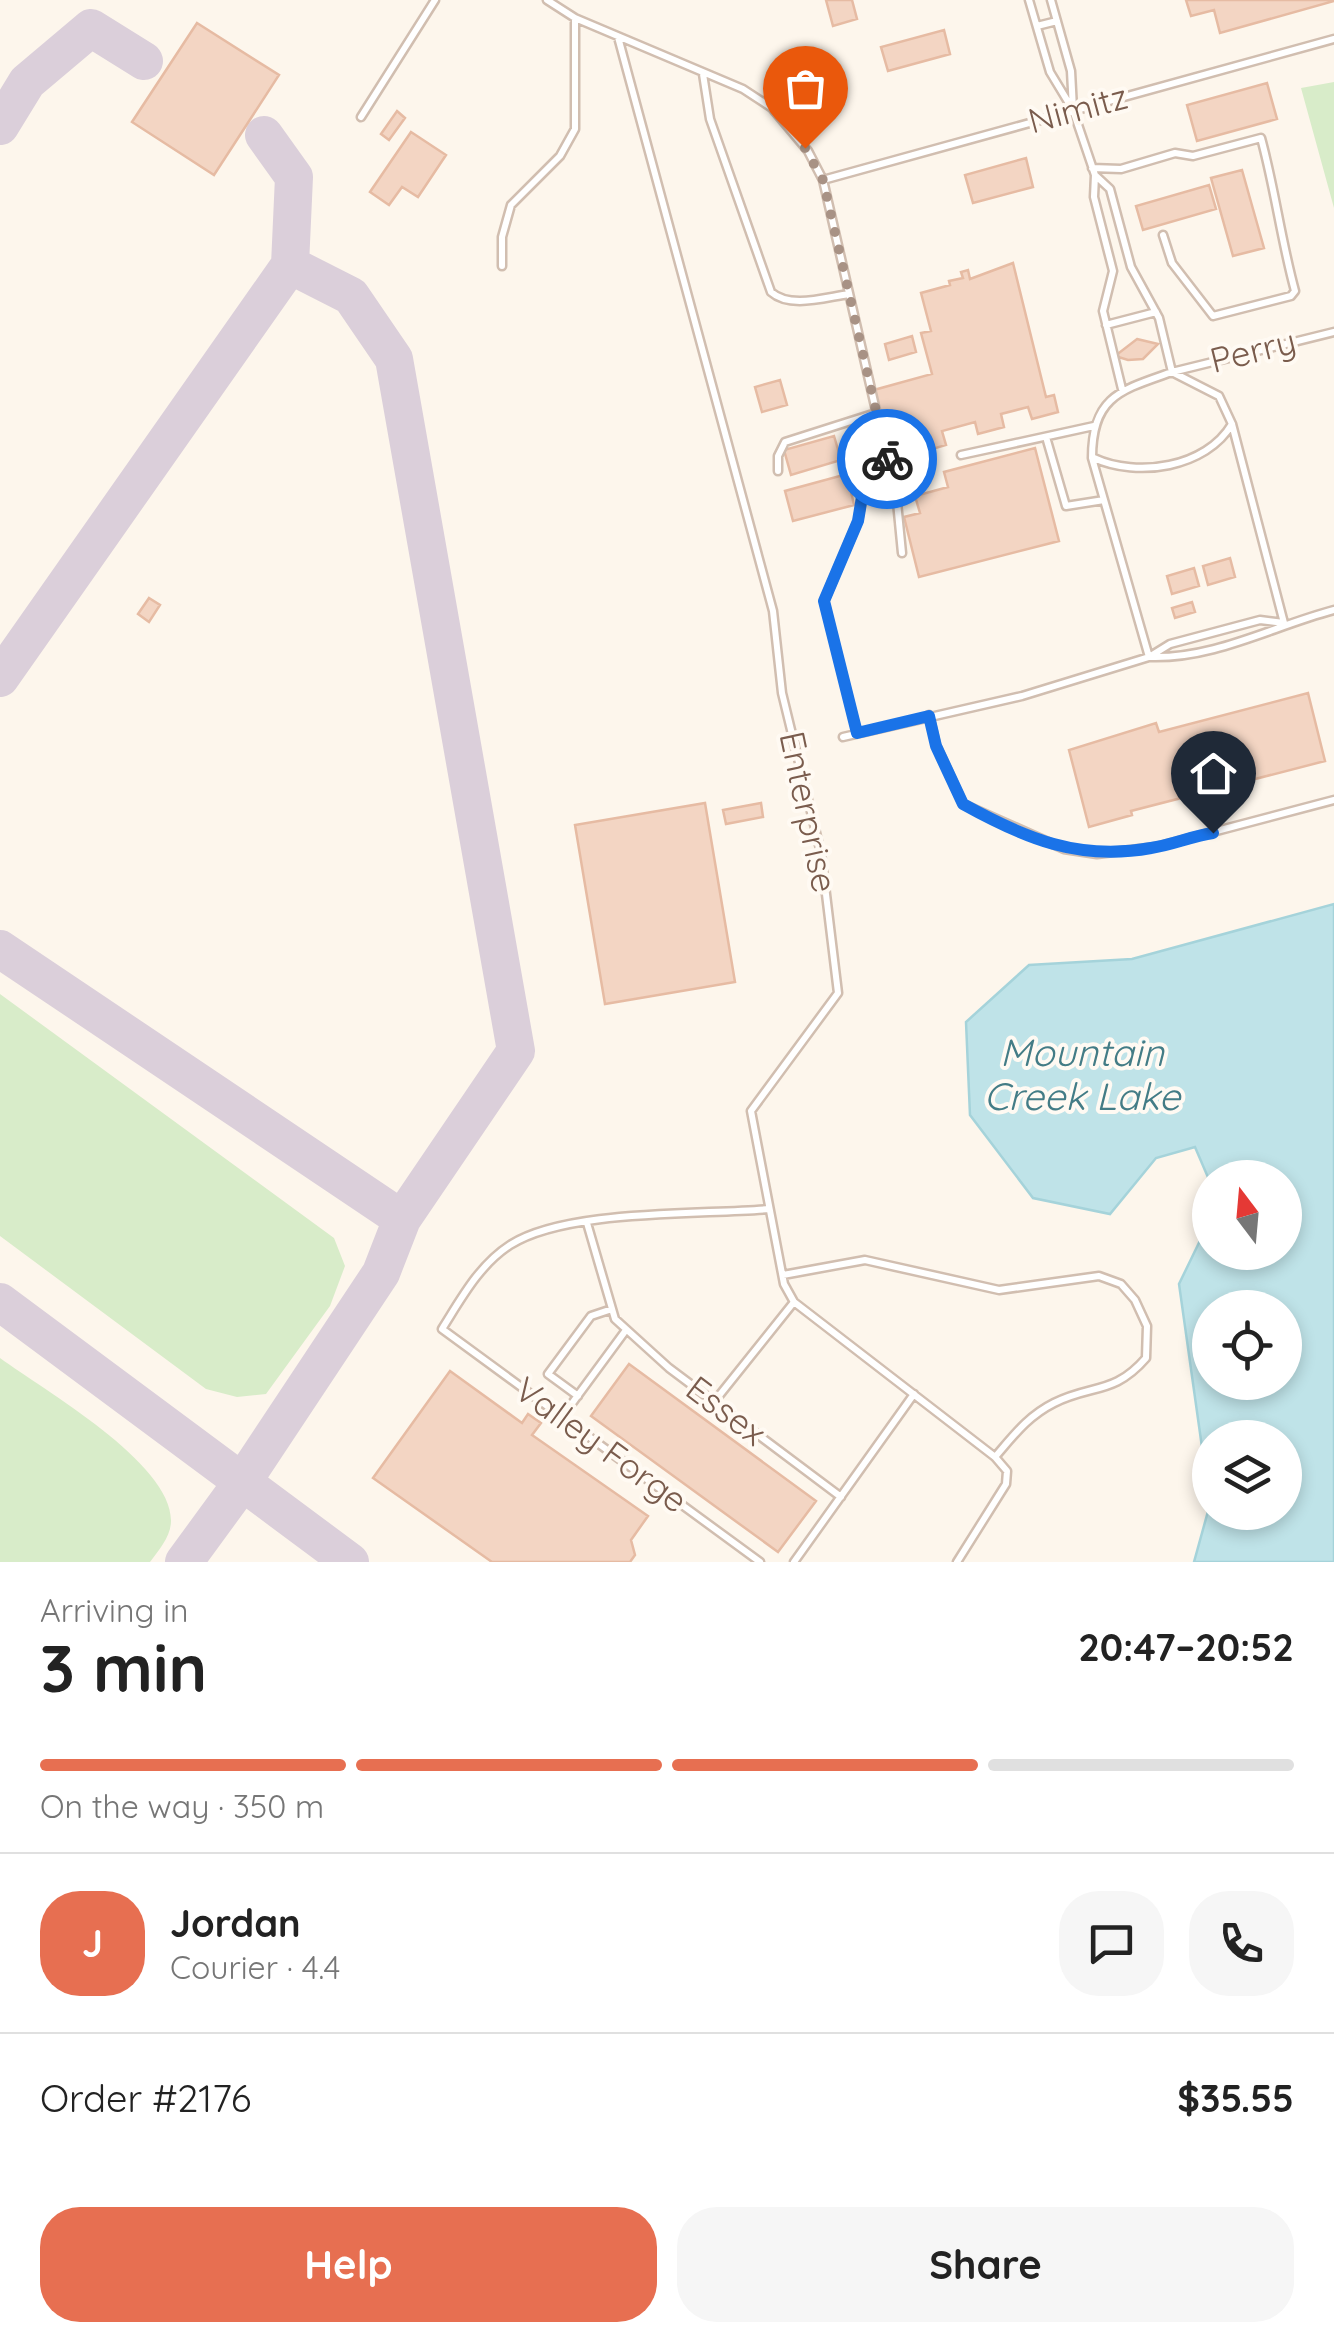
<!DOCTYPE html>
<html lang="en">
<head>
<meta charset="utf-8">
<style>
  :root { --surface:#fff; --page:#f6f6f6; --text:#222; --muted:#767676; --line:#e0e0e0; --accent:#e76f51 }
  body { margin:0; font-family:Quicksand,sans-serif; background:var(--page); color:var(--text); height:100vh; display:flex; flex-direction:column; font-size:38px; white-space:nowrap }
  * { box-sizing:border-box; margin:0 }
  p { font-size:32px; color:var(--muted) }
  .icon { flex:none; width:55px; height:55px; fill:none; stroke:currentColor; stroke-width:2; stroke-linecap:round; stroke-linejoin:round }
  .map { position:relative; height:1562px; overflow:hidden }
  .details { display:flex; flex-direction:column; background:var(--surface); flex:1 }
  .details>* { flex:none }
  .needle { width:65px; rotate:344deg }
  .tools { position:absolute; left:1192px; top:1160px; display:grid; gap:20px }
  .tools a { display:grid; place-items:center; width:110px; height:110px; border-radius:50%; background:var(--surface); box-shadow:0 5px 15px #0003; font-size:50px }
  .pin { position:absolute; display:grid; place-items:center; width:85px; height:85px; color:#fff; margin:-102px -42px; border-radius:50% 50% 50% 0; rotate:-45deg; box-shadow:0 0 10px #0007 }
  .pin .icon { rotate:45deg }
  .courier { position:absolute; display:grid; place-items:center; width:100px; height:100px; margin:-50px; border:8px solid #1a73e8; border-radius:50%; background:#fff; color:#222; box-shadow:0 2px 12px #0007 }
  .overview em { font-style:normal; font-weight:800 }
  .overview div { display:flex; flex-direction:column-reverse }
  .overview { display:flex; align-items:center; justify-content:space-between; height:170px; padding:0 40px }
  h1 { font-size:65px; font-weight:800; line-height:75px }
  .bar { display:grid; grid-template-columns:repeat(4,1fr); gap:15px 10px; align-content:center; height:120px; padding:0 40px }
  .bar i { height:12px; border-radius:8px; background:var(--line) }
  .bar .current { background:var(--accent) }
  .bar p { grid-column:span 4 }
  .line { display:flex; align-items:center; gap:25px; padding:0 40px; border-top:2px solid var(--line) }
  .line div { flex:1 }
  .round { display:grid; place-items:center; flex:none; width:105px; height:105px; border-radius:40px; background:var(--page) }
  .primary-button { display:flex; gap:20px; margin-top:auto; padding:20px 40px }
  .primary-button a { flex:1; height:115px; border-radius:40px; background:var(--accent); color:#fff; font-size:40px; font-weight:800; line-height:115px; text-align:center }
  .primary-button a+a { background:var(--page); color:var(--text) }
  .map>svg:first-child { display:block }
  .green { fill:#d8ecc9 }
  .water { fill:#bfe3e8; stroke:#a5d3da; stroke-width:2.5; fill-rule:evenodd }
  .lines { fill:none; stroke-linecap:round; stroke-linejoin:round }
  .taxiway { stroke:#dbcfda; stroke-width:38 }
  .building { fill:#f3d5c3; stroke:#e6bba3; stroke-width:2.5 }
  .service-casing { stroke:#d1beb0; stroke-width:11 }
  .service { stroke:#fff; stroke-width:6 }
  .done { stroke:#a89285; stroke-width:10; stroke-dasharray:0 18 }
  .route { stroke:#1a73e8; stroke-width:12 }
  .labels { text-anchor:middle; stroke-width:8; stroke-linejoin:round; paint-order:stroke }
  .street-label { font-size:35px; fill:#7a5c4d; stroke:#fffaf3 }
  .water-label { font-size:38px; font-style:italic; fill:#437c86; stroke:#fffaf3 }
</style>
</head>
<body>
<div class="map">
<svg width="1334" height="1562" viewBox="0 0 1334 1562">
  <rect width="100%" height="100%" fill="#fdf6ec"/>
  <path class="green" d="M1334,82v126l-33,-120z
    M0,994l334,244 11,28 -15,40 -64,88 -29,3 -31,-8 -206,-153z
    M0,1358c45,33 172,105 171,163 0,15 -12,29 -21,41h-150z"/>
  <path class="water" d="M1334,904v658h-140l16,-58 -31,-220 31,-64v32h75v-74h-75v4l-15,-35 -39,11 -46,56 -77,-16 -63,-83 -4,-93 63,-57 103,-6zM1210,1308h75v74h-75zM1210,1438h75v74h-75z"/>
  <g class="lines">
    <path class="taxiway" d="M0,126l27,-44 64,-54 53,33
      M290,265l61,31 43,63 122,692 -114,168
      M0,678l290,-413 4,-88 -30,-42
      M0,949l402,270 -21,54 -140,211 -57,78
      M0,1302l350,260"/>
  </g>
  <path class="building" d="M826,0h26l5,19 -24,7z
    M1186,0h148v1l-114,32 -6,-23 -23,6z
    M197,23l82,52 -65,100 -82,-53z
    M944,30l6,24 -62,17 -7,-24z
    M1267,83l10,36 -80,22 -10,-36z
    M397,111l8,7 -16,22 -8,-6z
    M411,132l35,23 -28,42 -16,-10 -13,18 -19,-13z
    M1026,158l7,29 -60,16 -8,-28z
    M1242,170l22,78 -31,8 -22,-78z
    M1209,185l7,24 -73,21 -7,-24z
    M1013,263l33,134 8,-2 4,17 -26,7 -4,-12 -27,7 3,13 -26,7 -3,-12 -33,9 4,14 -27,8 -4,-16 -27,7 -14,-54 58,-16 -11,-41 10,-2 -10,-38 29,-8 -1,-4 14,-3 -2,-6 7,-2 2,9z
    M912,336l4,16 -27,8 -4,-16z
    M1137,339l21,5 -15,15 -15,1 -13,-4z
    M780,380l7,25 -25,7 -7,-25z
    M834,436l7,24 -50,15 -7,-25z
    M1035,448l24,93 -140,36 -15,-60 16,-4 -5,-17 33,-9 -4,-15z
    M847,474l7,31 -61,16 -8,-30z
    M1230,558l5,19 -27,8 -5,-19z
    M1194,568l5,18 -27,8 -5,-18z
    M149,598l11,7 -11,17 -11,-8z
    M1192,602l3,10 -20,6 -3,-10z
    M1308,693l17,68 -194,50 1,4 -43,12 -20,-77 87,-27 3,9z
    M705,803l30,179 -130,22 -30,-179z
    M761,803l2,14 -37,7 -3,-14z
    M629,1364l187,137 -38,51 -187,-136z
    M450,1371l72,52 6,-9 13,9 -9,12 116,81 -17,24 4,15 -5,7h-138l-119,-84z"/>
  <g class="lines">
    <defs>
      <path id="service" d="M547,0l28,18 168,71 29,19 36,43 15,29 74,322 5,51
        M1029,0l21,72 23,38 22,65 -1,22 19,74 -10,40 19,78
        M1051,0l20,71 2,38
        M1037,26l20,-5
        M618,37l155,574 9,82 39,160 17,140 -87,118 33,173 10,18 201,155 12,14 -1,13 -49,78
        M703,74l7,45 61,173c19,17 55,5 78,2
        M361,117l74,-117
        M1092,168l29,1 54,-16 18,3 68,-18c14,51 20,102 34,153l-4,5 -78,20 -41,-53 -9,-28
        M1096,176l14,13 21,78 28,51 13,54 162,-40
        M823,180l511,-141
        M502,266v-29l9,-32 49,-49 15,-27v-111
        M1106,325l50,-13
        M1046,437l20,69 38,-6
        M961,455l133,-29
        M1094,458c43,20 112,10 138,-34
        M778,471v-15l7,-14 91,-29
        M1149,657l-57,-199c0,-62 29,-68 80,-86l47,24 13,28 52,199
        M1150,657c65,2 123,-31 184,-47
        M929,715l7,30 27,59 101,45 33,5 59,-7 178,-47
        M857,733l-33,-132 34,-80 6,-36 26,-13
        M843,737l179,-41 127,-39 21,-13 90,-24 24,3
        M587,1223l28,96 54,49 172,129
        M783,1275l82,-15 134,30 100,-14 22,8 14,16 12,26 -1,32c-32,37 -54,26 -92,45 -26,13 -40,32 -59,54
        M578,1396l-30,-22 43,-58 21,-7
        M714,1402l80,-100
        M562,1417l64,-87
        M760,1562l-318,-233c19,-30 37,-64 68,-84 56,-36 190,-30 259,-36
        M794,1562l120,-168"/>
    </defs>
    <use href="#service" class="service-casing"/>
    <use href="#service" class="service"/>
  </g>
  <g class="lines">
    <path class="done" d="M805,148l18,32 64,279"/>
    <path class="route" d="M887,459l3,13 -26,13 -6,36 -34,80 33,132 72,-17 7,30 27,58c63,35 116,57 188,44 21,-3 41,-12 62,-15"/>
  </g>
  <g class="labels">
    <g class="street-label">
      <text transform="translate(1078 109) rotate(-15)" y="12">Nimitz</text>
      <text transform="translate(1253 351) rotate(-14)" y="12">Perry</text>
      <text transform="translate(808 812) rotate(78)" y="12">Enterprise</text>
      <text transform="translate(726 1411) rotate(37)" y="12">Essex</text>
      <text transform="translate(601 1445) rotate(36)" y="12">Valley Forge</text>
    </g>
    <g class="water-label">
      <text x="1082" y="1066">Mountain<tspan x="1082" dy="44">Creek Lake</tspan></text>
    </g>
  </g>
</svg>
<div class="tools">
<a><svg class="needle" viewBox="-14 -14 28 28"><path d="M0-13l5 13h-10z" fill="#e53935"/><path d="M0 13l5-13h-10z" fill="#767676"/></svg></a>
<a><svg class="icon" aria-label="locate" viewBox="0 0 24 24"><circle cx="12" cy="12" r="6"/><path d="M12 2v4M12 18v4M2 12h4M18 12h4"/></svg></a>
<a><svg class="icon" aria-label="layers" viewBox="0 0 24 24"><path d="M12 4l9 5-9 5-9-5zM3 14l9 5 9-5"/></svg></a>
</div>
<div class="pin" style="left:805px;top:148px;background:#ea580c"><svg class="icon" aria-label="bag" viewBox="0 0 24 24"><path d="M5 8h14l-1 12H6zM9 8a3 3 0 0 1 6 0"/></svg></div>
<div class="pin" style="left:1213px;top:833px;background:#1f2937"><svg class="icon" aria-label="home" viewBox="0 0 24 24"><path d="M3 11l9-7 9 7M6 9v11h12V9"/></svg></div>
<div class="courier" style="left:887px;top:459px"><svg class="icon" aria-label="bike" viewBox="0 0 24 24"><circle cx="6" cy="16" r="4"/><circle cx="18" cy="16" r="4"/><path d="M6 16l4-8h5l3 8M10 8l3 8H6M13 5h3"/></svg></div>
</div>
<section class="details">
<div class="overview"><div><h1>3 min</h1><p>Arriving in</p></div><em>20:47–20:52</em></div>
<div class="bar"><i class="current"></i><i class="current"></i><i class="current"></i><i></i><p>On the way · 350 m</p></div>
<div class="line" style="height:180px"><b class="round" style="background:var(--accent);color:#fff">J</b><div><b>Jordan</b><p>Courier · 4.4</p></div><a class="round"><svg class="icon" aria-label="chat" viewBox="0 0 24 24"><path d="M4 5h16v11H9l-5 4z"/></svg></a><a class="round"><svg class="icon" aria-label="phone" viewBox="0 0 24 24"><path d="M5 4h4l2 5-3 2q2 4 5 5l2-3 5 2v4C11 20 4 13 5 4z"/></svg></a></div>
<div class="line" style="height:130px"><div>Order #2176</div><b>$35.55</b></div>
<div class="primary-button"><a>Help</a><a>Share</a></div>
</section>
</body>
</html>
